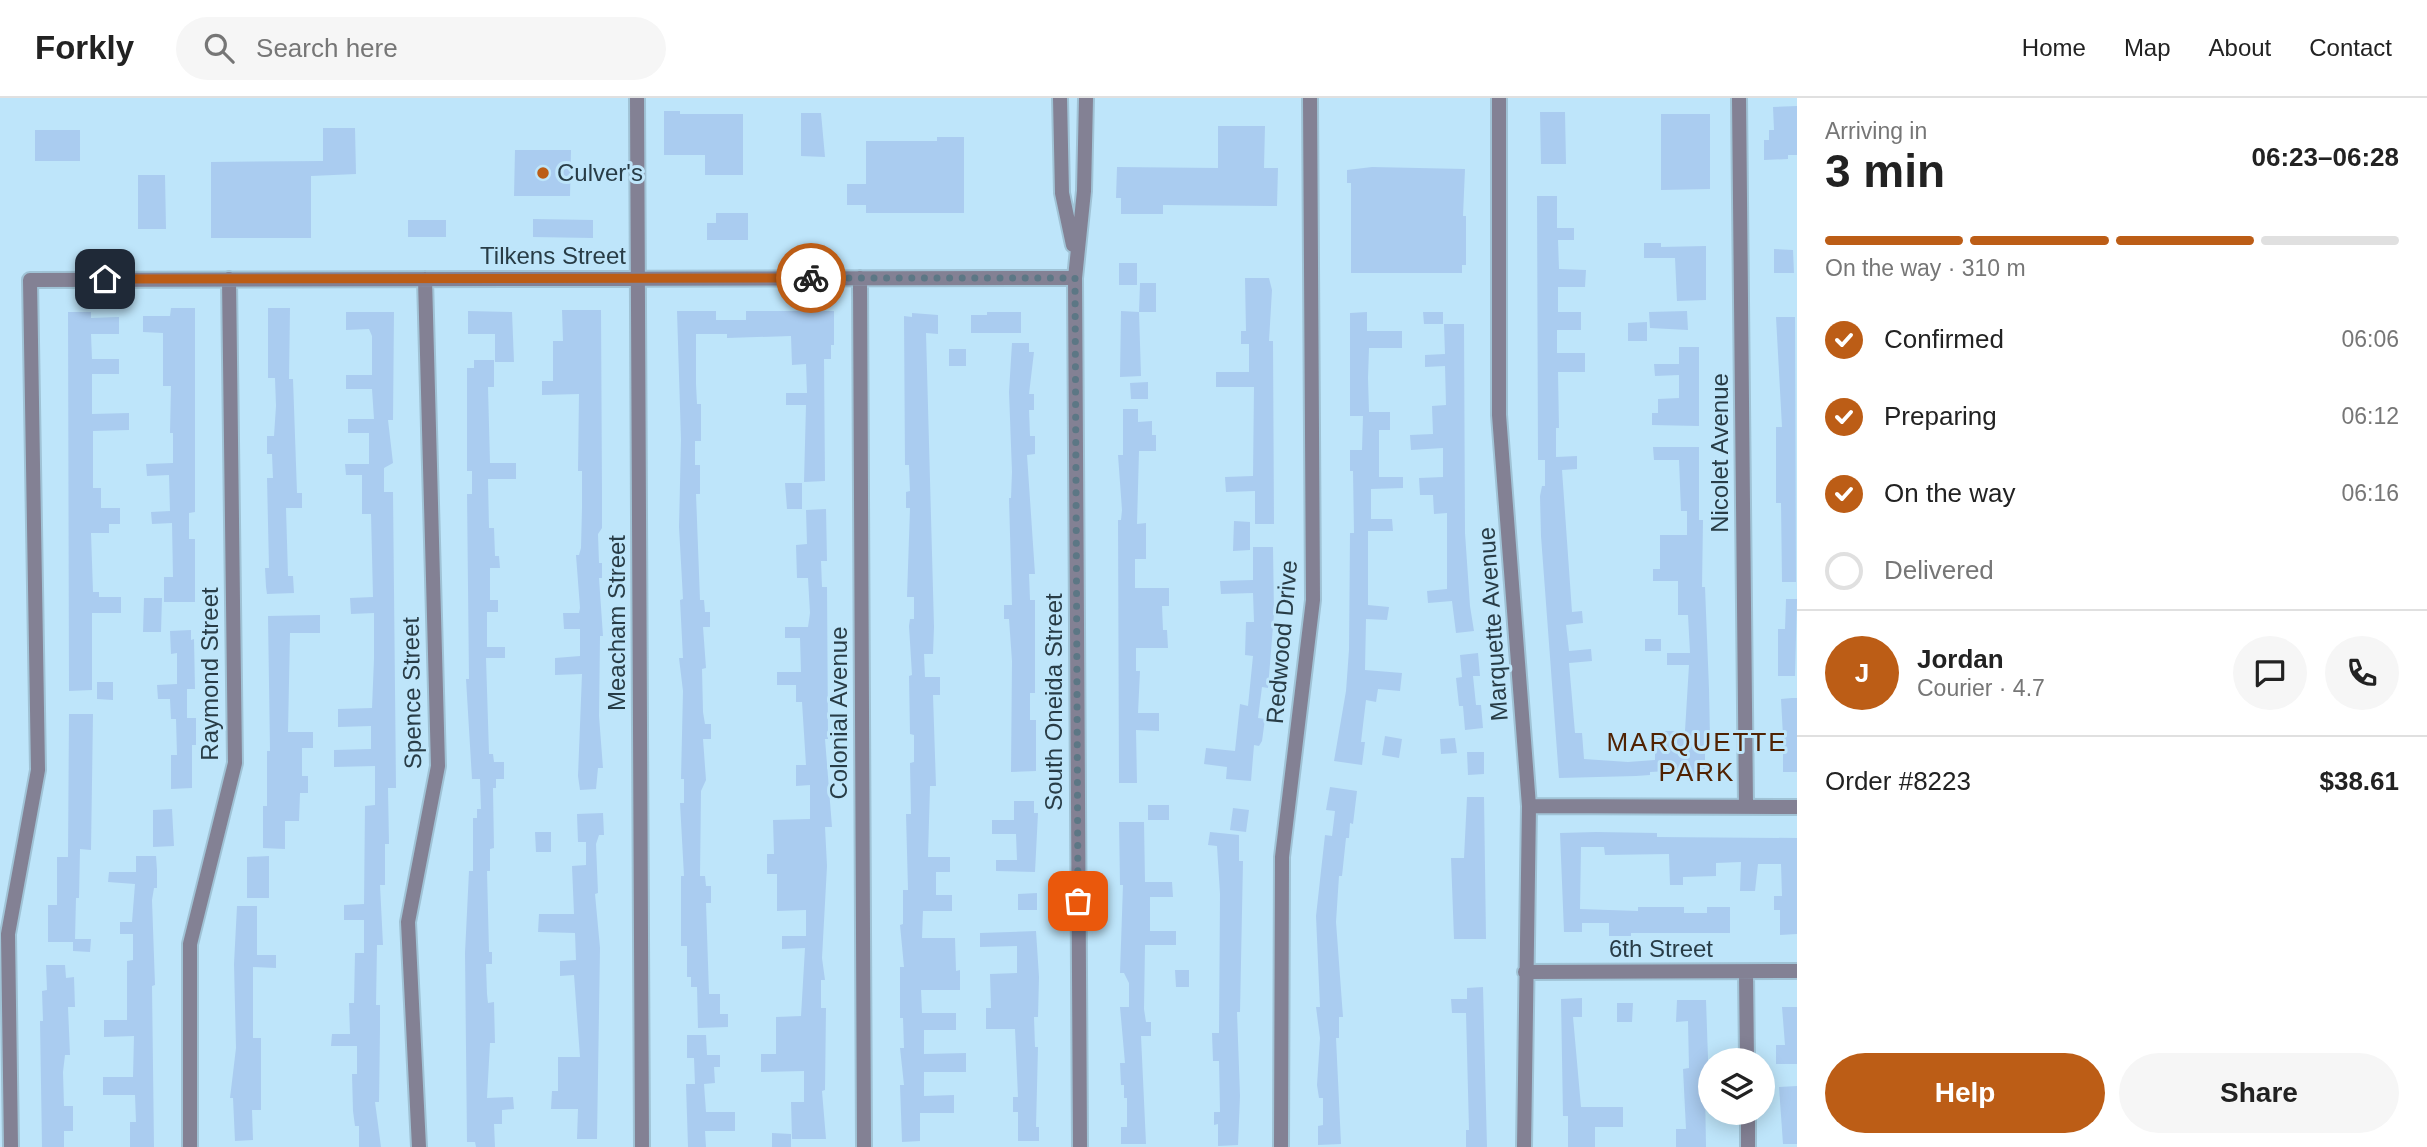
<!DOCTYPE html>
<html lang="en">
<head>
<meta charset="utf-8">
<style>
  :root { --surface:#fff; --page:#f6f6f6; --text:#222; --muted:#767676; --line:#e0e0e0; --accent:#bc5d16 }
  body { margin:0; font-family:Helvetica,sans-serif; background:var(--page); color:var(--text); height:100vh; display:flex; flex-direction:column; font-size:26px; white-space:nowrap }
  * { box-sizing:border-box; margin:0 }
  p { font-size:23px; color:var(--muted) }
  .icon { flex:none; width:38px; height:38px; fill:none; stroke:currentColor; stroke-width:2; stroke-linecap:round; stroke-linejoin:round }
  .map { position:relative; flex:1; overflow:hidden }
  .side { display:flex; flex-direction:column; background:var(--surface); width:630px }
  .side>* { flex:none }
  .buttons { position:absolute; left:1698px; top:950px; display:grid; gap:14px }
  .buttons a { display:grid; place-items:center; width:77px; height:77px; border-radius:50%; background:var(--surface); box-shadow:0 4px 18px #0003; font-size:35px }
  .pin { position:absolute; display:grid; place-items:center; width:60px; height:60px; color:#fff; margin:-30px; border-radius:14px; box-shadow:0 4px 10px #0006 }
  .courier { position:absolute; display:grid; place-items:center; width:70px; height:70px; margin:-35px; border:5px solid #bc5d16; border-radius:50%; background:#fff; color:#222; box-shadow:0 2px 9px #0007 }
  .summary em { font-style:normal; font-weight:800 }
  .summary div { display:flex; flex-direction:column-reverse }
  .summary { display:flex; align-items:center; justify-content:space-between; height:119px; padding:0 28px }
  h1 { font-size:46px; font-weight:800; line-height:52px }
  .bar { display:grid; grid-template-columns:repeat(4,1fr); gap:10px 7px; align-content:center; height:84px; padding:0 28px }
  .bar i { height:9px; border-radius:5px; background:var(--line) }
  .bar .on { background:var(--accent) }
  .bar p { grid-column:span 4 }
  .line { display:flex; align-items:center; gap:18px; padding:0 28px; border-top:2px solid var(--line) }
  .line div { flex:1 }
  .round { display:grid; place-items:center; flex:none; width:74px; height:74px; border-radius:37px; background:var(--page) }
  ol { padding:0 28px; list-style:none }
  li { display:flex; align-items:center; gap:21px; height:77px }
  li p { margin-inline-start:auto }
  li .icon { padding:7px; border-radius:50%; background:var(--accent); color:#fff; stroke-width:4 }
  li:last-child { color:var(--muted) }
  li i { width:38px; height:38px; border:4px solid var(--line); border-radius:50% }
  .action { display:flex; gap:14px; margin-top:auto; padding:14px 28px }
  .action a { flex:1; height:80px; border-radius:42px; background:var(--accent); color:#fff; font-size:28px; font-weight:800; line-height:80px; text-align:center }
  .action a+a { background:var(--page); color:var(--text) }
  header { display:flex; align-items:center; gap:42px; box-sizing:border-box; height:98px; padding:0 35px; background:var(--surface); border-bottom:2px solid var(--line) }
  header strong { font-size:33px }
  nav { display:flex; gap:38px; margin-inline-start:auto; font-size:24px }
  .search { width:490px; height:63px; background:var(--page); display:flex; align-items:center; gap:18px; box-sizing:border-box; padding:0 24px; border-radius:38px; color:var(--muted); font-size:26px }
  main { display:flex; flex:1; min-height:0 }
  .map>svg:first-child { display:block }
  .building { fill:#aaccf0 }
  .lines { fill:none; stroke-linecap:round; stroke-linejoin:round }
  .minor-casing { stroke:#a0c3d6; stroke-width:18 }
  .tertiary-casing { stroke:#a0c3d6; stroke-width:18 }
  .minor { stroke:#838194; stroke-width:14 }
  .tertiary { stroke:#838194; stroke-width:14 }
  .done { stroke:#5c7785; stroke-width:7; stroke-dasharray:0 12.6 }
  .route { stroke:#bc5d16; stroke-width:9 }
  .poi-dot { fill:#bc5d16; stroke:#bee5fa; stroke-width:2.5 }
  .labels { text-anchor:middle; stroke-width:6; stroke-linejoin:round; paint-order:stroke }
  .poi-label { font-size:24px; fill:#283c46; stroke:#bee5fa; text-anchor:start }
  .street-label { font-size:24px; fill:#283c46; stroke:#bee5fa }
  .neighbourhood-label { font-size:26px; letter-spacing:2px; fill:#502202; stroke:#bee5fa }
</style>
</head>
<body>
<header>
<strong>Forkly</strong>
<div class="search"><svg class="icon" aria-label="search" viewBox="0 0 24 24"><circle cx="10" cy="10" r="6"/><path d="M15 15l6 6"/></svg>Search here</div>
<nav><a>Home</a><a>Map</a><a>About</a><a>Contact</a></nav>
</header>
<main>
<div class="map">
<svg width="1797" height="1049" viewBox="0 0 1797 1049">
  <rect width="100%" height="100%" fill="#bee5fa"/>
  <path class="building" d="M1797,8v49h-9v4l-24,1v-20h5v-10h5l-1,-23z
    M664,13h16v3h63v61h-38v-20h-41z
    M1540,14h25l1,52h-25z
    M801,15h20l4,44 -24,-1z
    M1661,16h49v75l-49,1z
    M1218,28h47l-1,42h14l-1,38 -114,-1v9h-42v-16h-5l1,-31 101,1z
    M323,30h32l1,46 -45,2v62h-100v-76l112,-1z
    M35,32h45v31h-45z
    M937,39h27v76h-98v-8h-19v-21h19v-43h71z
    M515,52h56l-1,46h-56z
    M1372,69l93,2 -2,47h3v49h-4v8h-111v-90h-4v-13z
    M138,77h27l1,54h-28z
    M1537,98h20v32h17v12h-16l1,29 27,1 -1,17h-27v25h23v18h-24v23h28v19h-27l1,56h-3v29l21,-1v13l-15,1 10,142 10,-1 1,12 -17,2 3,26 22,-2 1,12 -23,2 6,70h7l2,26 44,3 27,-2v-29h30l4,-66h-22v-12h23l-2,-38h-10v-34h-25v-12h7v-34h27v-24h-6l-2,-51h-25l-1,-13h46v73h4l-1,67h3l4,102 1,50h-5v39h-18l1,-8 -38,2v3l-14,1 -77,2 -18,-242 -1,-40 2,-10h3v-26h-7z
    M716,115h32v27h-41v-17h9z
    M533,121l60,1v18l-60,-1z
    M408,122h38v17h-38z
    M1644,145h17v4l45,-1v54l-29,1 -2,-43h-31z
    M1774,151l19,1 1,23h-20z
    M1119,165h18v22h-18z
    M1245,180h24l3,12 -3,51h4l1,183h-19v-33l-29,1 -1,-15 28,-1 1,-89h-38v-15h33v-28h-8v-13h5z
    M1140,185h16v29h-17z
    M171,210h24v204l-6,1v26h6v63h-31v-25h9l-1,-54 -20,1 -1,-12 19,-1 -1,-36 -22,1 -1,-12 27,-1v-30h-3l1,-47h-8v-53l-20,-1v-16h27z
    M268,210h22l-1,71h4l4,114h5v15h-16l2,68h5l1,17 -27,1 -1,-7 -1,-19h4l-2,-90h6l-1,-24h-5v-18h7l2,-30 -1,-28h-7z
    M562,212h39l1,184v34l-4,6 1,29h3v15h-3l4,58h-3l-1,80 4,52h-5l-2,21 -16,1 -2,-14 4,-102 -27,1v-17l25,-2v-27h-16l-1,-16h16l1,-5 -4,-53h3l2,-7 1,-40v-37h-4l1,-77 -37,1v-14h11v-40h10z
    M468,213l44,1 2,50h-19v-28h-27z
    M677,213h39v9h30v-9h88v34h-3v14h-7l1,122 -21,1 2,-77h-20v-12h21l-1,-29 -14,1 -1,-29 -64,2v-4h-31v50l1,20h4v37h-6v24h5v29h-4l4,106h4l1,12h5v15h-7l3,41 -4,1 1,43 2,12h6v15h-8l3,41 -5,11 -1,85h5l1,10h5v17h-5l3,91h11v20h8v13l-30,1 -1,-41h-6v-10h-4v-31h-6v-70h3l-4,-73h4v-24h-3l2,-88 -4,-33h4l-3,-58 3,-1 -4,-72 2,-87z
    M1121,213l18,1 2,64 -21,1z
    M1687,213l1,19 -38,-2 -1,-16z
    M68,214h23v6l28,-1v17h-28l1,25h27v15h-27v40l37,-1v17l-36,1v57h8v20h19v16h-11v9h-18l2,59h6v5h22v16h-29v77l-23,1z
    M346,214h48l-1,108h-5l5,43 -9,5v24h9l3,296h-8l1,56h-4v41h-5l3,60h-6l-1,60h4v24l-1,73h-4l6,45h-22v-21h-4l-2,-15 -1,-37h5v-28h-26l1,-12h18l-1,-31h5l1,-50h9v-33h-20v-15l20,-1 1,-98 10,-1v-39l-41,1v-17l37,-1v-23l-33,1v-18l34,-1 2,-49v-46l-23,1 -1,-16 23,-1 -2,-83h-9v-39h-16l-1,-11h24v-31h-21v-14h26l-2,-30h-26v-14h26v-39l-3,-7 -23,1z
    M987,214h34v21h-50v-18h16z
    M1367,214v19h35v17h-33l-1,30 1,34h21v18h-11v47h24v11l-32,1v30h21l1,12h-25v74l21,2 -2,13 -21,-1 -1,51 37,3 -2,18 -22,-2 -2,13 -10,-2 -5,42h4l-3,23 -28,-4 12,-70 3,-41 1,-117h4l-1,-62h-3v-21h12l1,-34h-13v-103z
    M1423,214h20v12h-19z
    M912,215l26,2v19l-12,-1 8,294 -1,27h-9l1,23h15v18h-7l3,91h-6l-2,71h22v15h-14v23h16v16h-29l-1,27h33l1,33 4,-1v20h-39l1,23h34v17h-32v24l42,-1v19h-42v24l30,-1v18h-34v28l-18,1 -2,-57h4l-4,-37h4l-1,-30h-3v-51h4l-4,-42 3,-1v-34h5l-2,-76h5l-1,-51 4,-1v-27l-4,-1 -1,-58 3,-1 -3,-49 1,-7h4v-22h-7l3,-89h-4v-16l4,-1 -1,-26h-4l-1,-149 8,1z
    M1776,219h19l1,265h-14l-1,-79h-5v-76h6z
    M1647,224v19h-19v-18z
    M1444,226h20l1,209 5,73 4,25 -18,2 -4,-32 -24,2 -1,-12 20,-2v-76l-13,1 -1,-19h-13l-1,-17 24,-1v-29l-32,2 -1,-15 23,-1 -1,-28 14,-1 -1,-39 -20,1v-12l20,-1z
    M1012,245h17v9h5l-5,42h5v16h-5l1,26h5v18l-8,1 8,119h-6l1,26h5v93h-5v27h6v51l-25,1 1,-111 -3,-42h-5v-14h8l-3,-107h2l1,-26 -3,-80z
    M1679,249h20v79l-47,-1v-12h6v-14l21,-1v-23l-24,1 -1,-12h25z
    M949,251h17v17h-17z
    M474,262h20v27h-6l2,76h26v16h-28l1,49h5l1,28h4l1,12h-10v32h8v12h-11v35h18v11h-19l3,96h4l1,8h10v17h-8v9h-3l1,60 -4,1v22h-3l2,81h3v12h-6l1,30 1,9 6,-1 1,41h-5l-3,55 26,-1 1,12 -12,1v14h-8l1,23h-19l-1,-5h-8l-2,-189 4,-82h4v-53h4v-9h4l-1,-30h-8l-6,-100h3l-2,-185h5v-23h-5v-103h7z
    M1148,284v17h-17l-1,-16z
    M1123,311h15v13l14,-1v14h4v16h-17l-2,73 9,-1v36h-11v29h34v18h-7l1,24h4l1,18h-32v23h4l-2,42h21v18l-23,-1 1,53h-18l-1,-263h3l1,-10 -4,-55h5z
    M785,385h17v26h-15z
    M826,411l1,52h-6l1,26h5l1,152h-3l7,88h-7l2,39 -5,92 3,22h-4v28h5l-1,82 -3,1 4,48h-34l-1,-37h13v-31l-43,1v-18h15v-37l25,-1 4,-68 -23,1v-13h24v-26l-29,1v-37h-10v-20h7l-1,-34 37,-1v-34l-14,1v-21h10l-4,-63h-6v-17h-19v-13h24l-1,-34h-15v-11h23l2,-14 -2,-35h-11l-1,-33 11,-1 -1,-34z
    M1234,423l16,1v28l-17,1z
    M1253,449h20l1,67 -6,74 -6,-1 -4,31 7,1 -3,22 -3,5 -5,-1 -3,36 -25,-2 1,-12 -23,-3 2,-16 29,3 5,-47 8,2 5,-50 -8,-1 1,-33h8l-1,-29 -32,1 -1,-13 33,-1z
    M144,500h18l-1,34h-18z
    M1786,501h11l-2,77h-17v-47h7z
    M320,517v18h-30l-2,99h25v16h-11v28h6v17h-8l-1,28h-14v28l-22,-1v-42h4v-55h3l-2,-135z
    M191,532v10l3,-1 1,50h-8v29h9v27h-4v43l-21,1v-34h6l-1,-36h-5l-1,-20h-12l-1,-14 20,-1v-31l-6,1 -1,-23z
    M1645,541h16v12h-16z
    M1478,555l2,23h-7l3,29h5l2,23 -18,2 -2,-24h-4l-3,-28 6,-1 -2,-22z
    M97,584h16v18l-16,-1z
    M1792,600h5v74h-14v-18h-5v-18h5l-2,-37z
    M69,616h24l-2,136 -11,-1 -1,49h-3l-1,41h16l-1,13 -17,-1v-9h-25v-37h9v-48h11z
    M1385,638l17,3 -3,19 -17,-3z
    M1455,640l2,15 -16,1 -1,-15z
    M1467,654h17v22l-16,1z
    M1330,689l27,4 -4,33 -3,-1 -1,15h-3l-4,38h-3l-3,46 7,95h-4v21h-3l5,106 -23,1v-19l5,-1v-27h-4l-2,-13 3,-47 -4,-31h4l-4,-91 9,-81 7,1 3,-25 -9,-1z
    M1467,699h17l2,142h-32l-3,-81h13z
    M1014,703h20v12h4l-3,59 -39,-1v-11h21l-1,-26h-24v-14h22z
    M1148,707h21v15h-21z
    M1233,710l16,2 -3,22 -16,-2z
    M172,711l2,37 -21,1v-37z
    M603,715l1,22h-5l-3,9 2,49 -3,1 5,54 -3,191h-20l1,-30h-27l1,-18h6v-34h22l-6,-82 -14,1v-15l16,-1 -1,-27 -37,-1 1,-18h35l-2,-48 14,-1v-23h-8l-1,-28z
    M1119,724h25l1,60h27l1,15h-23v34h26v14h-31l-1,64 2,13h5v14h-10l5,108h-25v-17h6v-29h-3v-13h-3l-1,-22h5l-5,-56h9v-24l-5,-10h-4l3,-88h-3z
    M535,734h16v20h-15z
    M1210,734l29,3v26h4l-3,151h-3l3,84 -2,49 -20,1v-22l-4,1v-13h6l-1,-51h-6l-1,-28h7l1,-139 -3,-48 -9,-1z
    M1596,734l61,1v4l140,1v96l-17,1v-25h-6v-14h8l-1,-32h-23l-3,27h-15l1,-29 -25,1v13l-33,1v8h-13l-1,-31 -64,1 -1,-8h-23l-1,62 58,2v-4h46v6h23v-6h23v26h-99v3h-22v-13h-27v9h-18l-4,-99z
    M136,758h20l1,14v18h-3l-2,12 3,85 -3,1 2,161h-24v-25h6l-1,-27h-32v-18h30l1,-41 -30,1v-17h23v-59l6,-1v-26h-13v-12h12l3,-38 -27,-2 1,-10h27z
    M269,758v42h-22v-41z
    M1037,795v17h-19v-16z
    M237,808h20v49h19v13l-23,-1v71h8v72h-9l1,30 -18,1 -2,-43h-3l6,-50 -2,-84z
    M1036,833l3,46 -1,40h-4l1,30h3l-2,80h3v14h-21v-29h-5v-15h5l-3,-68h-29v-21h5l-1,-34 27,-1v-27l-37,1v-14z
    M46,867h19l1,13 8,-1 1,30h-7l2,48h-5l-2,17 1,34h9v25h-9v16h-22l-2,-126h3l-1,-30 5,-1z
    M1175,872h14v17h-13z
    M1483,889l4,160h-21v-17h3l-3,-117h-14l-1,-14h16v-11z
    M1582,900v19h-9l8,90h42v20h-28v20h-27v-31h-5l-2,-117z
    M1677,902h29l3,88h-4l1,59h-30v-18h10l-3,-60 6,-1 -1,-47 -12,1z
    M1617,905h16l-1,19h-15z
    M1782,909h15v57h-21v-19h9z
    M687,937h19l1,20h13v12h-6l1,16 -11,1 2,28h29v19h-30l1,16h-18l-2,-63h9l-1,-26h-7z
    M1797,988v58h-14l-4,-57z
    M772,1035l19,1v13h-19z"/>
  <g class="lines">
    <defs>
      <path id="minor" d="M637,0l5,1049
        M1499,0v317l30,391 -5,341
        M1739,0l7,709
        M860,180l4,869
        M1529,708l268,1
        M1525,874l272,-1
        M1746,874l1,88
        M1748,1015v34
        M11,1049l-3,-213 30,-164 -8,-490 1045,-2
        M190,1049v-203l45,-181 -6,-484
        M419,1049l-11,-225 30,-156 -13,-487
        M1281,1049l1,-290 31,-257 -3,-502"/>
      <path id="tertiary" d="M1060,0l2,95 11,52
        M1080,1049l-5,-869 9,-87 2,-93"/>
    </defs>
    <use href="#minor" class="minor-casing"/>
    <use href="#tertiary" class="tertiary-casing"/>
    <use href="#minor" class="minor"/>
    <use href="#tertiary" class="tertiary"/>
  </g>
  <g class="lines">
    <path class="done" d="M811,180h264l3,623"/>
    <path class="route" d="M105,181l706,-1"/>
  </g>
  <circle class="poi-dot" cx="543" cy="75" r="7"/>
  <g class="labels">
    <g class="poi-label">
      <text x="557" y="83">Culver's</text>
    </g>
    <g class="street-label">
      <text x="553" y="166">Tilkens Street</text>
      <text transform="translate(1720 355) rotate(-90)" y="8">Nicolet Avenue</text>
      <text transform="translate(617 525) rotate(-90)" y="8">Meacham Street</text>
      <text transform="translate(1493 526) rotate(-94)" y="8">Marquette Avenue</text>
      <text transform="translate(1282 544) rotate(-85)" y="8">Redwood Drive</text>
      <text transform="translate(210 576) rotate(-90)" y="8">Raymond Street</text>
      <text transform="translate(412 595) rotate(-91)" y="8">Spence Street</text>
      <text transform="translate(1054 604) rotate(-90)" y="8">South Oneida Street</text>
      <text transform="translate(839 615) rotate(-90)" y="8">Colonial Avenue</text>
      <text x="1661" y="859">6th Street</text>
    </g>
    <g class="neighbourhood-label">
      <text x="1697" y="653">MARQUETTE<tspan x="1697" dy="30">PARK</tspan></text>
    </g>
  </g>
</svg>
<div class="buttons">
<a><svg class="icon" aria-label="layers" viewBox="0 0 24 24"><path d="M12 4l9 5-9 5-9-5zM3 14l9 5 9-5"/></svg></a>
</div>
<div class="pin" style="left:1078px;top:803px;background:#ea580c"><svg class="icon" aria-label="bag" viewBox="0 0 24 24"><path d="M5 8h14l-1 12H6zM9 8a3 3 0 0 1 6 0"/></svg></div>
<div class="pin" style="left:105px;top:181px;background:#1f2937"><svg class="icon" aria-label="home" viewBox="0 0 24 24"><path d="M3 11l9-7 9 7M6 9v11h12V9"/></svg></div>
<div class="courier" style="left:811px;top:180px"><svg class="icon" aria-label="bike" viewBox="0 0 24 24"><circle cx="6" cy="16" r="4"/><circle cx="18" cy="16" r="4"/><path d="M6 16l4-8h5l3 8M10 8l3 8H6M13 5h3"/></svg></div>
</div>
<section class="side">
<div class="summary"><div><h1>3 min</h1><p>Arriving in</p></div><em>06:23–06:28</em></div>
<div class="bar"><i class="on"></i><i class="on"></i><i class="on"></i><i></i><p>On the way · 310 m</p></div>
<ol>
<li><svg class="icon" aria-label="check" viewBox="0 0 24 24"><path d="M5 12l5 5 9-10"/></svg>Confirmed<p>06:06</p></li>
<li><svg class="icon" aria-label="check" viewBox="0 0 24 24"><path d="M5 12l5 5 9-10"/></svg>Preparing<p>06:12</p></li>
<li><svg class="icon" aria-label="check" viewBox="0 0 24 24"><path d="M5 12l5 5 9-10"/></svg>On the way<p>06:16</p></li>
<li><i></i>Delivered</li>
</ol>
<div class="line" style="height:126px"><b class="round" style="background:var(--accent);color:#fff">J</b><div><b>Jordan</b><p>Courier · 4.7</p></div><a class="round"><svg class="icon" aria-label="chat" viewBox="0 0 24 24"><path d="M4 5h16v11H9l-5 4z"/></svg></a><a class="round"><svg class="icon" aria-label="phone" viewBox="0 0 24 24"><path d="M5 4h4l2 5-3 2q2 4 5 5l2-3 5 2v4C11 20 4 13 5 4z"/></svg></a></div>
<div class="line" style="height:91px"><div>Order #8223</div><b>$38.61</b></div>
<div class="action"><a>Help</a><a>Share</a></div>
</section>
</main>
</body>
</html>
